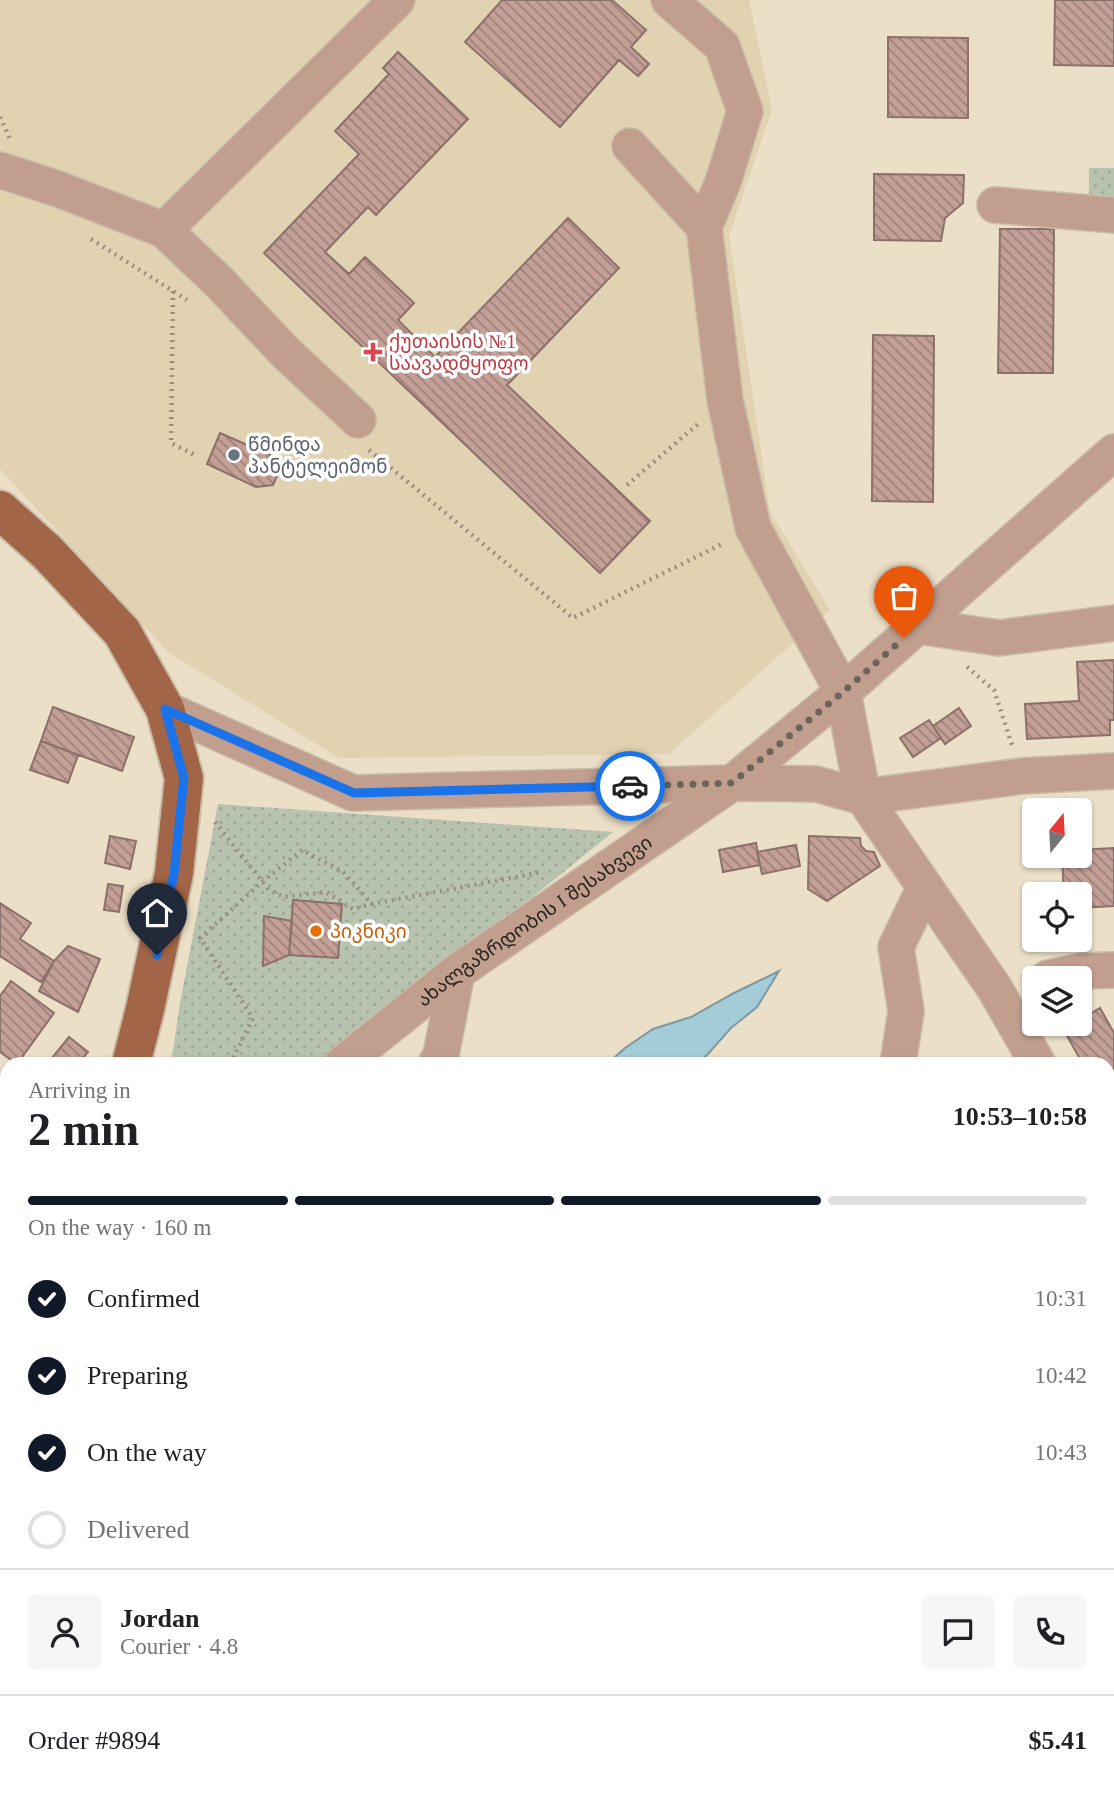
<!DOCTYPE html>
<html lang="en">
<head>
<meta charset="utf-8">
<style>
  :root { --surface:#fff; --page:#f6f6f6; --text:#202124; --muted:#757577; --line:#e0e0e0; --accent:#111827 }
  body { margin:0; font-family:"Times New Roman","Noto Sans Georgian",serif; background:var(--page); color:var(--text); height:100vh; display:flex; flex-direction:column; font-size:26px; white-space:nowrap }
  * { box-sizing:border-box; margin:0 }
  p { font-size:23px; color:var(--muted) }
  .icon { flex:none; width:38px; height:38px; fill:none; stroke:currentColor; stroke-width:2; stroke-linecap:round; stroke-linejoin:round }
  .map { position:relative; flex:1; overflow:hidden }
  .sheet { position:absolute; left:0px; top:1057px; width:1115px; height:744px; display:flex; flex-direction:column; background:var(--surface); border-radius:21px 21px 0 0; box-shadow:0 2px 5px #0004 }
  .sheet>* { flex:none }
  .needle { width:46px; rotate:18deg }
  .tools { position:absolute; left:1022px; top:798px; display:grid; gap:14px }
  .tools a { display:grid; place-items:center; width:70px; height:70px; border-radius:7px; background:var(--surface); box-shadow:0 2px 5px #0004; font-size:35px }
  .pin { position:absolute; display:grid; place-items:center; width:60px; height:60px; color:#fff; margin:-72px -30px; border-radius:50% 50% 50% 0; rotate:-45deg; box-shadow:0 0 7px #0007 }
  .pin .icon { rotate:45deg }
  .courier { position:absolute; display:grid; place-items:center; width:70px; height:70px; margin:-35px; border:5px solid #1a73e8; border-radius:50%; background:#fff; color:#222; box-shadow:0 2px 9px #0007 }
  .overview em { font-style:normal; font-weight:800 }
  .overview div { display:flex; flex-direction:column-reverse }
  .overview { display:flex; align-items:center; justify-content:space-between; height:119px; padding:0 28px }
  h1 { font-size:46px; font-weight:800; line-height:52px }
  .bar { display:grid; grid-template-columns:repeat(4,1fr); gap:10px 7px; align-content:center; height:84px; padding:0 28px }
  .bar i { height:9px; border-radius:5px; background:var(--line) }
  .bar .active { background:var(--accent) }
  .bar p { grid-column:span 4 }
  .line { display:flex; align-items:center; gap:18px; padding:0 28px; border-top:2px solid var(--line) }
  .line div { flex:1 }
  .round { display:grid; place-items:center; flex:none; width:74px; height:74px; border-radius:7px; background:var(--page) }
  ol { padding:0 28px; list-style:none }
  li { display:flex; align-items:center; gap:21px; height:77px }
  li p { margin-inline-start:auto }
  li .icon { padding:7px; border-radius:50%; background:var(--accent); color:#fff; stroke-width:4 }
  li:last-child { color:var(--muted) }
  li i { width:38px; height:38px; border:4px solid var(--line); border-radius:50% }
  .map>svg:first-child { display:block }
  .built { fill:#e1d2b2 }
  .grass { fill:url(#grass-dots) }
  .water { fill:#a4cbd8; stroke:#7e999f; stroke-width:2 }
  .building { fill:url(#building-back-hatch); stroke:#8b716a; stroke-width:2 }
  .lines { fill:none; stroke-linecap:round; stroke-linejoin:round }
  .minor-casing { stroke:#c8bda8; stroke-width:38 }
  .major-casing { stroke:#c8bda8; stroke-width:42 }
  .path { stroke:#978e7c; stroke-width:4.5; stroke-dasharray:2 5; stroke-linecap:butt }
  .minor { stroke:#c19e8e; stroke-width:35 }
  .major { stroke:#a26548; stroke-width:38 }
  .done { stroke:#6c6557; stroke-width:7; stroke-dasharray:0 12.6 }
  .route { stroke:#1a73e8; stroke-width:9 }
  .health-dot { fill:#e0444e; stroke:#fff; stroke-width:2.5 }
  .worship-dot { fill:#6b7280; stroke:#fff; stroke-width:2.5 }
  .food-dot { fill:#e8710a; stroke:#fff; stroke-width:2.5 }
  .labels { text-anchor:middle; stroke-width:7; stroke-linejoin:round; paint-order:stroke }
  .health-label { font-size:19px; fill:#be3a42; stroke:#fff; text-anchor:start }
  .worship-label { font-size:19px; fill:#5b616d; stroke:#fff; text-anchor:start }
  .street-label { font-size:19px; fill:#27231a; stroke:#fff }
  .food-label { font-size:19px; fill:#c56008; stroke:#fff; text-anchor:start }
</style>
</head>
<body>
<div class="map">
<svg width="1114" height="1800" viewBox="0 0 1114 1800">
  <defs>
    <pattern id="grass-dots" width="8" height="8" patternUnits="userSpaceOnUse" patternTransform="scale(1.75)"><rect width="8" height="8" fill="#b8c3af"/><path d="M2 2h.1M6 6h.1" fill="none" stroke="#9ea796" stroke-width="1.8" stroke-linecap="round"/></pattern>
    <pattern id="building-back-hatch" width="6" height="6" patternUnits="userSpaceOnUse" patternTransform="scale(1.75)"><rect width="6" height="6" fill="#c39f96"/><path d="M-1 5l2 2M0 0l6 6M5-1l2 2" fill="none" stroke="#9e817a"/></pattern>
  </defs>
  <rect width="100%" height="100%" fill="#ebdfc7"/>
  <path class="built" d="M0,0h749l23,109 -43,127 41,276 60,98 -161,144 -330,4 -171,-106 -168,-183z"/>
  <path class="grass" d="M1089,168h25v35h-25z
    M218,804l395,28 -287,232h-155l9,-61z"/>
  <path class="water" d="M779,971l-22,36 -26,21 -32,36h-92l18,-16 28,-19 38,-12 43,-24z
    M440,1794h81v6h-82z"/>
  <path class="building" d="M502,0h110l34,30 -15,17 18,17 -11,12 -19,-16 -59,67 -95,-85z
    M1055,0h59v66l-60,-1z
    M888,37l80,1v80l-80,-1z
    M398,52l70,67 -92,96 -8,-8 -43,45 24,22 16,-17 49,46 -16,17 37,37 133,-139 51,50 -112,117 143,136 -50,52 -336,-320 95,-99 -24,-23 54,-57 -6,-6z
    M874,174l90,1 -1,28 -18,15 -4,23 -67,-1z
    M1000,229h54l-1,144h-55z
    M873,335l61,1 -1,166 -61,-1z
    M220,433l50,22 10,14 -7,16 -17,2 -49,-23z
    M1114,660v60h-4v15l-83,4 -2,-35 54,-3 -2,-39z
    M53,707l81,30 -12,34 -81,-30z
    M959,708l12,18 -26,18 -12,-18z
    M929,720l12,18 -28,19 -13,-19z
    M41,741l37,14 -10,28 -38,-13z
    M110,836l26,5 -6,28 -25,-6z
    M809,836l51,2 1,8 5,5 8,1 6,14 -53,35 -19,-12z
    M756,843l4,22 -37,7 -4,-22z
    M796,845l4,21 -38,8 -5,-22z
    M1114,848v58l-34,2v-14h-16l-2,-38h18v-6z
    M108,884l15,2 -4,26 -15,-2z
    M293,900l49,4 -4,54 -49,-3z
    M0,903l31,20 -11,16 34,22 -13,21 -41,-26z
    M264,916l28,5 -3,34 -26,11z
    M68,946l32,13 -22,53 -39,-21 15,-30z
    M11,981l43,32 -37,51 -17,-12v-56z
    M1100,1008l14,25v36l-6,3v-8h-25l-20,-35 10,-5h7v-4z
    M69,1037l19,15 -10,12h-31z
    M7,1140v67l-7,-2v-46z
    M0,1235l7,1v16l-7,26z
    M0,1296l7,2v32l-7,-2z
    M0,1357l7,2v22l-7,-1z
    M1108,1401l6,4v20l-5,9z
    M114,1794h32l-1,6 -32,-1z
    M154,1794h39l-2,6h-39z
    M240,1794h50v6h-51z"/>
  <g class="lines">
    <defs>
      <g id="minor">
        <path d="M669,0l53,46 23,65 -22,71 -19,45"/>
        <path d="M630,146l74,81 21,173 28,128 90,164 20,105 159,-21 92,-5"/>
        <path d="M0,170l58,19 106,41 55,52 67,71 72,67"/>
        <path d="M995,205l119,10"/>
        <path d="M164,230l233,-230"/>
        <path d="M918,626l81,12 115,-15"/>
        <path d="M165,709l188,84 379,-10 84,1 47,13 132,192 43,75"/>
        <path d="M1048,978l34,-7 32,-1"/>
        <path id="s1" d="M342,1064l115,-92 275,-189 111,-91 271,-240"/>
        <path d="M436,1064l5,-9 16,-83"/>
        <path d="M898,1064l8,-53 -10,-64 29,-60"/>
        <path d="M1108,1152l6,10"/>
        <path d="M1108,1229l6,11"/>
        <path d="M0,1559l7,1"/>
        <path d="M0,1602l7,-1"/>
        <path d="M790,1800l2,-6"/>
      </g>
      <path id="major" d="M0,510l47,42 75,80 43,77 19,69 -10,95 -29,136 -14,55
        M21,1800v-6"/>
    </defs>
    <use href="#minor" class="minor-casing"/>
    <use href="#major" class="major-casing"/>
    <path class="path" d="M0,117l10,22
      M91,239l96,61
      M173,291l-2,152 26,13
      M369,450l204,168 151,-75
      M627,485l71,-61
      M967,667l27,23 18,55
      M215,822l54,68 15,7 42,-5 27,17 19,-5
      M230,1064l23,-46 -53,-80 62,-56 40,-32 41,22 29,32 171,-32"/>
    <use href="#minor" class="minor"/>
    <use href="#major" class="major"/>
  </g>
  <g class="lines">
    <path class="done" d="M630,786l102,-3 111,-91 61,-54"/>
    <path class="route" d="M157,955l17,-82 10,-95 -19,-69 189,84 276,-7"/>
  </g>
  <path class="health-dot" d="M369.5 341.5h7v7h7v7h-7v7h-7v-7h-7v-7h7z"/>
  <circle class="worship-dot" cx="234" cy="455" r="7"/>
  <circle class="food-dot" cx="316" cy="931" r="7"/>
  <g class="labels">
    <g class="health-label">
      <text x="389" y="348">ქუთაისის №1<tspan x="389" dy="22">საავადმყოფო</tspan></text>
    </g>
    <g class="worship-label">
      <text x="248" y="451">წმინდა<tspan x="248" dy="22">პანტელეიმონ</tspan></text>
    </g>
    <g class="street-label">
      <text dy="7" stroke="none"><textPath href="#s1" startOffset="240">ახალგაზრდობის I შესახვევი</textPath></text>
    </g>
    <g class="food-label">
      <text x="330" y="938">პიკნიკი</text>
    </g>
  </g>
</svg>
<div class="tools">
<a><svg class="needle" viewBox="-14 -14 28 28"><path d="M0-13l5 13h-10z" fill="#e53935"/><path d="M0 13l5-13h-10z" fill="#757577"/></svg></a>
<a><svg class="icon" aria-label="locate" viewBox="0 0 24 24"><circle cx="12" cy="12" r="6"/><path d="M12 2v4M12 18v4M2 12h4M18 12h4"/></svg></a>
<a><svg class="icon" aria-label="layers" viewBox="0 0 24 24"><path d="M12 4l9 5-9 5-9-5zM3 14l9 5 9-5"/></svg></a>
</div>
<div class="pin" style="left:904px;top:638px;background:#ea580c"><svg class="icon" aria-label="bag" viewBox="0 0 24 24"><path d="M5 8h14l-1 12H6zM9 8a3 3 0 0 1 6 0"/></svg></div>
<div class="pin" style="left:157px;top:955px;background:#1f2937"><svg class="icon" aria-label="home" viewBox="0 0 24 24"><path d="M3 11l9-7 9 7M6 9v11h12V9"/></svg></div>
<div class="courier" style="left:630px;top:786px"><svg class="icon" aria-label="car" viewBox="0 0 24 24"><path d="M5 17H2v-5l4-1 3-4h7l3 4 3 1v5h-3M9 17h6M6 11h13"/><circle cx="7" cy="17" r="2"/><circle cx="17" cy="17" r="2"/></svg></div>
<section class="sheet">
<div class="overview"><div><h1>2 min</h1><p>Arriving in</p></div><em>10:53–10:58</em></div>
<div class="bar"><i class="active"></i><i class="active"></i><i class="active"></i><i></i><p>On the way · 160 m</p></div>
<ol>
<li><svg class="icon" aria-label="check" viewBox="0 0 24 24"><path d="M5 12l5 5 9-10"/></svg>Confirmed<p>10:31</p></li>
<li><svg class="icon" aria-label="check" viewBox="0 0 24 24"><path d="M5 12l5 5 9-10"/></svg>Preparing<p>10:42</p></li>
<li><svg class="icon" aria-label="check" viewBox="0 0 24 24"><path d="M5 12l5 5 9-10"/></svg>On the way<p>10:43</p></li>
<li><i></i>Delivered</li>
</ol>
<div class="line" style="height:126px"><a class="round"><svg class="icon" aria-label="person" viewBox="0 0 24 24"><circle cx="12" cy="8" r="4"/><path d="M4 21q1-7 8-7t8 7"/></svg></a><div><b>Jordan</b><p>Courier · 4.8</p></div><a class="round"><svg class="icon" aria-label="chat" viewBox="0 0 24 24"><path d="M4 5h16v11H9l-5 4z"/></svg></a><a class="round"><svg class="icon" aria-label="phone" viewBox="0 0 24 24"><path d="M5 4h4l2 5-3 2q2 4 5 5l2-3 5 2v4C11 20 4 13 5 4z"/></svg></a></div>
<div class="line" style="height:91px"><div>Order #9894</div><b>$5.41</b></div>
</section>
</div>
</body>
</html>
